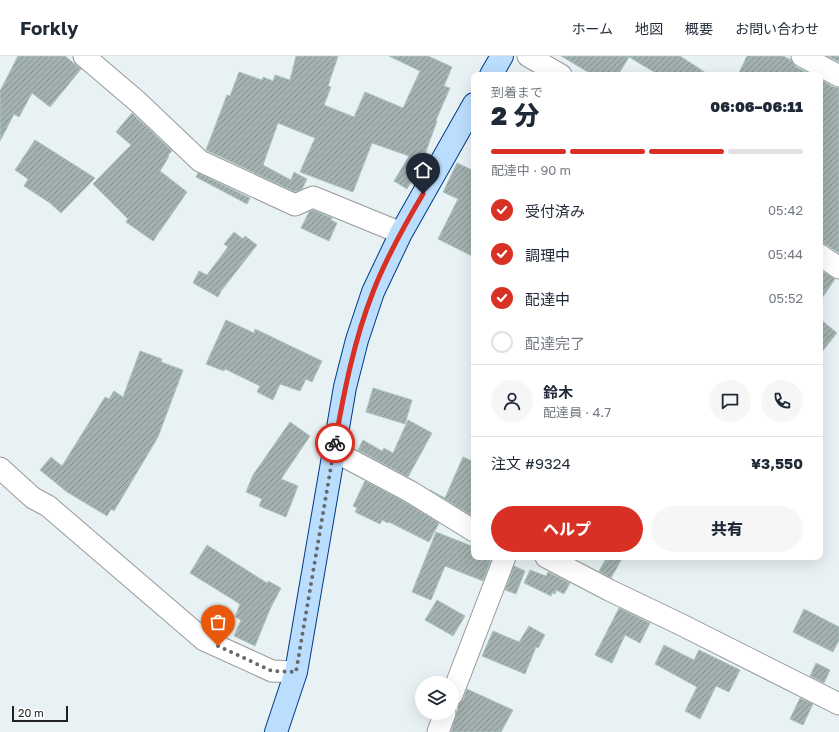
<!DOCTYPE html>
<html lang="ja">
<head>
<meta charset="utf-8">
<style>
  :root { --surface:#fff; --page:#f6f6f7; --text:#1f2937; --muted:#747a83; --line:#e0e1e3; --accent:#d93025 }
  body { margin:0; font-family:"Golos Text","Noto Sans JP",sans-serif; background:var(--page); color:var(--text); height:100vh; display:flex; flex-direction:column; font-size:15px; white-space:nowrap }
  * { box-sizing:border-box; margin:0 }
  p { font-size:13px; color:var(--muted) }
  .icon { flex:none; width:22px; height:22px; fill:none; stroke:currentColor; stroke-width:2; stroke-linecap:round; stroke-linejoin:round }
  .map { position:relative; flex:1; overflow:hidden }
  .drawer { position:absolute; left:471px; top:16px; width:352px; height:488px; display:flex; flex-direction:column; background:var(--surface); border-radius:8px; box-shadow:0 4px 16px #0002 }
  .drawer>* { flex:none }
  .fabs { position:absolute; left:415px; top:620px; display:grid; gap:8px }
  .fabs a { display:grid; place-items:center; width:44px; height:44px; border-radius:50%; background:var(--surface); box-shadow:0 4px 16px #0002; font-size:20px }
  .scale { position:absolute; left:12px; bottom:10px; width:56px; box-sizing:border-box; padding-left:4px; border:2px solid #222; border-top:0; font-size:11px; line-height:14px; white-space:nowrap; color:#222; -webkit-text-stroke:3px #fff; paint-order:stroke }
  .pin { position:absolute; display:grid; place-items:center; width:34px; height:34px; color:#fff; margin:-41px -17px; border-radius:50% 50% 50% 0; rotate:-45deg; box-shadow:0 0 4px #0007 }
  .pin .icon { rotate:45deg }
  .courier { position:absolute; display:grid; place-items:center; width:40px; height:40px; margin:-20px; border:3px solid #d93025; border-radius:50%; background:#fff; color:#222; box-shadow:0 1px 5px #0007 }
  .summary em { font-style:normal; font-weight:800 }
  .summary div { display:flex; flex-direction:column-reverse }
  .summary { display:flex; align-items:center; justify-content:space-between; height:68px; padding:0 20px }
  h1 { font-size:26px; font-weight:800; line-height:30px }
  .bar { display:grid; grid-template-columns:repeat(4,1fr); gap:6px 4px; align-content:center; height:48px; padding:0 20px }
  .bar i { height:5px; border-radius:3px; background:var(--line) }
  .bar .active { background:var(--accent) }
  .bar p { grid-column:span 4 }
  .line { display:flex; align-items:center; gap:10px; padding:0 20px; border-top:1px solid var(--line) }
  .line div { flex:1 }
  .round { display:grid; place-items:center; flex:none; width:42px; height:42px; border-radius:21px; background:var(--page) }
  ol { padding:0 20px; list-style:none }
  li { display:flex; align-items:center; gap:12px; height:44px }
  li p { margin-inline-start:auto }
  li .icon { padding:4px; border-radius:50%; background:var(--accent); color:#fff; stroke-width:4 }
  li:last-child { color:var(--muted) }
  li i { width:22px; height:22px; border:2px solid var(--line); border-radius:50% }
  .button { display:flex; gap:8px; margin-top:auto; padding:8px 20px }
  .button a { flex:1; height:46px; border-radius:24px; background:var(--accent); color:#fff; font-size:16px; font-weight:800; line-height:46px; text-align:center }
  .button a+a { background:var(--page); color:var(--text) }
  header { display:flex; align-items:center; gap:24px; box-sizing:border-box; height:56px; padding:0 20px; background:var(--surface); border-bottom:1px solid var(--line) }
  header strong { font-size:19px }
  nav { display:flex; gap:22px; margin-inline-start:auto; font-size:14px }
  .map>svg:first-child { display:block }
  .building { fill:url(#building-hatch); stroke:#a9c5c2 }
  .lines { fill:none; stroke-linecap:round; stroke-linejoin:round }
  .minor-casing { stroke:#999; stroke-width:23 }
  .secondary-casing { stroke:#003b82; stroke-width:24 }
  .minor { stroke:#fff; stroke-width:21 }
  .secondary { stroke:#bbddfe; stroke-width:22 }
  .done { stroke:#676a6b; stroke-width:4; stroke-dasharray:0 7.2 }
  .route { stroke:#d93025; stroke-width:5 }
</style>
</head>
<body>
<header>
<strong>Forkly</strong>
<nav><a>ホーム</a><a>地図</a><a>概要</a><a>お問い合わせ</a></nav>
</header>
<div class="map">
<svg width="839" height="676" viewBox="0 0 839 676">
  <defs>
    <pattern id="building-hatch" width="6" height="6" patternUnits="userSpaceOnUse"><rect width="6" height="6" fill="#a3b2b0"/><path d="M-1 1l2-2M0 6l6-6M5 7l2-2" fill="none" stroke="#84908f"/></pattern>
  </defs>
  <rect width="100%" height="100%" fill="#e8f1f3"/>
  <path class="building" d="M18,0h47l16,13 -31,38 -18,-14 -13,24 -5,-3 -14,27v-50z
    M296,0h42l-10,30 3,1 -7,18 30,12 11,-25 38,16 17,-37 -31,-15h39l24,11 -8,19 6,2 -14,32 1,1 -16,44 -14,24 -13,-8 15,-25 -37,-13 -19,49 -53,-20 15,-34 -37,-15 -15,42 28,15 3,-8 13,7 -5,10 -7,3 -89,-42 21,-55 3,1 9,-24 23,8 1,-3 10,4 2,-6 15,5z
    M561,0h119l29,19h-50l-30,-18 -11,18h-25z
    M747,0h36l8,4 5,7 16,8h-74z
    M827,0h12v6z
    M820,23l13,8 6,1v165l-12,-8 -7,-2z
    M132,57l40,38 -4,4 1,1 -9,15 27,21 -34,49 -27,-19 2,-3 -35,-35 38,-39 -15,-13z
    M35,84l60,38 -34,35 -11,-10 -26,-17 4,-7 -13,-9z
    M457,107l15,7 2,-3v90l-36,-18 20,-40 -15,-7z
    M198,117l52,25 -3,6 -51,-27z
    M313,154l19,8 -1,2 6,3 -8,18 -28,-13 8,-16z
    M234,176l9,7 2,-3 12,9 -36,46 -3,6 -25,-14 6,-12 8,4 21,-28 -4,-3z
    M820,214l15,9 -15,22z
    M820,263l17,14 -17,21z
    M226,264l28,13 1,-4 67,32 -10,21 -6,-3 -6,12 -20,-7 -7,16 -16,-8 3,-6 -35,-17 -1,2 -18,-7z
    M140,295l22,8 -1,3 22,8 -25,67 -44,74 -3,-2 -4,7 -40,-24 -27,-22 11,-13 11,9 43,-69 4,2 5,-8 9,6z
    M373,332l39,12 -7,24 -39,-12z
    M408,364l24,13 -24,44 -50,-27 5,-10 19,11 2,-3 9,5z
    M290,366l20,14 -29,43 17,7 -12,31 -27,-11 3,-7 -16,-7 7,-17z
    M463,401l11,5v55l-44,-27 15,8z
    M365,425l40,21 34,21 -10,19 -40,-20 -1,1 -6,-3 -2,4 -25,-12 2,-4 -4,-2z
    M436,476l38,15v10h18l-9,24 -38,-15 -14,34 -19,-8z
    M207,489l60,38 1,-2 13,7 -11,21 -15,37 -21,-10 7,-16 -6,-3 5,-13 -50,-31z
    M607,501h16l-12,21 -12,-7z
    M514,510l11,5 -9,23 -11,-4z
    M530,514l16,6 2,-4 22,11 -6,11 -8,-4 -1,4 -3,-1 -1,3 -27,-13z
    M437,544l28,16 -12,20 -28,-16z
    M619,552l31,15 -10,20 -15,-8 -13,28 -17,-8z
    M804,553l35,18v13l-6,12 -40,-20z
    M529,570l16,9 -7,13 -2,-1 -11,27 -43,-18 11,-25 26,11z
    M664,589l30,15 5,-10 41,20 -11,22 -13,-6 -16,33 -15,-8 12,-24 -42,-23z
    M816,607l14,7 -6,13 -14,-7z
    M467,633l46,21 -12,22h-50l7,-24 -2,-1 7,-7z
    M800,642l13,6 -10,21 -13,-6z"/>
  <g class="lines">
    <defs>
      <path id="minor" d="M84,0l54,46 62,59 95,44 18,-8 88,36
        M528,0l33,19
        M802,0l37,20
        M820,199l19,13
        M334,395l77,41 63,39
        M0,412l33,30 15,8 156,134 68,31 24,1
        M546,501l63,33 73,35 157,79
        M452,639l53,-138
        M438,676l7,-19"/>
      <path id="secondary" d="M491,19l11,-19
        M276,676l20,-60 49,-285 12,-47 16,-48 28,-59 73,-129"/>
    </defs>
    <use href="#minor" class="minor-casing"/>
    <use href="#secondary" class="secondary-casing"/>
    <use href="#minor" class="minor"/>
    <use href="#secondary" class="secondary"/>
  </g>
  <g class="lines">
    <path class="done" d="M218,590l54,25 24,1 39,-229"/>
    <path class="route" d="M335,387c9,-51 19,-103 38,-151 13,-34 31,-66 50,-98"/>
  </g>
</svg>
<div class="fabs">
<a><svg class="icon" aria-label="layers" viewBox="0 0 24 24"><path d="M12 4l9 5-9 5-9-5zM3 14l9 5 9-5"/></svg></a>
</div>
<div class="scale">20 m</div>
<div class="pin" style="left:218px;top:590px;background:#ea580c"><svg class="icon" aria-label="bag" viewBox="0 0 24 24"><path d="M5 8h14l-1 12H6zM9 8a3 3 0 0 1 6 0"/></svg></div>
<div class="pin" style="left:423px;top:138px;background:#1f2937"><svg class="icon" aria-label="home" viewBox="0 0 24 24"><path d="M3 11l9-7 9 7M6 9v11h12V9"/></svg></div>
<div class="courier" style="left:335px;top:387px"><svg class="icon" aria-label="bike" viewBox="0 0 24 24"><circle cx="6" cy="16" r="4"/><circle cx="18" cy="16" r="4"/><path d="M6 16l4-8h5l3 8M10 8l3 8H6M13 5h3"/></svg></div>
<section class="drawer">
<div class="summary"><div><h1>2 分</h1><p>到着まで</p></div><em>06:06–06:11</em></div>
<div class="bar"><i class="active"></i><i class="active"></i><i class="active"></i><i></i><p>配達中 · 90 m</p></div>
<ol>
<li><svg class="icon" aria-label="check" viewBox="0 0 24 24"><path d="M5 12l5 5 9-10"/></svg>受付済み<p>05:42</p></li>
<li><svg class="icon" aria-label="check" viewBox="0 0 24 24"><path d="M5 12l5 5 9-10"/></svg>調理中<p>05:44</p></li>
<li><svg class="icon" aria-label="check" viewBox="0 0 24 24"><path d="M5 12l5 5 9-10"/></svg>配達中<p>05:52</p></li>
<li><i></i>配達完了</li>
</ol>
<div class="line" style="height:72px"><a class="round"><svg class="icon" aria-label="person" viewBox="0 0 24 24"><circle cx="12" cy="8" r="4"/><path d="M4 21q1-7 8-7t8 7"/></svg></a><div><b>鈴木</b><p>配達員 · 4.7</p></div><a class="round"><svg class="icon" aria-label="chat" viewBox="0 0 24 24"><path d="M4 5h16v11H9l-5 4z"/></svg></a><a class="round"><svg class="icon" aria-label="phone" viewBox="0 0 24 24"><path d="M5 4h4l2 5-3 2q2 4 5 5l2-3 5 2v4C11 20 4 13 5 4z"/></svg></a></div>
<div class="line" style="height:52px"><div>注文 #9324</div><b>¥3,550</b></div>
<div class="button"><a>ヘルプ</a><a>共有</a></div>
</section>
</div>
</body>
</html>
